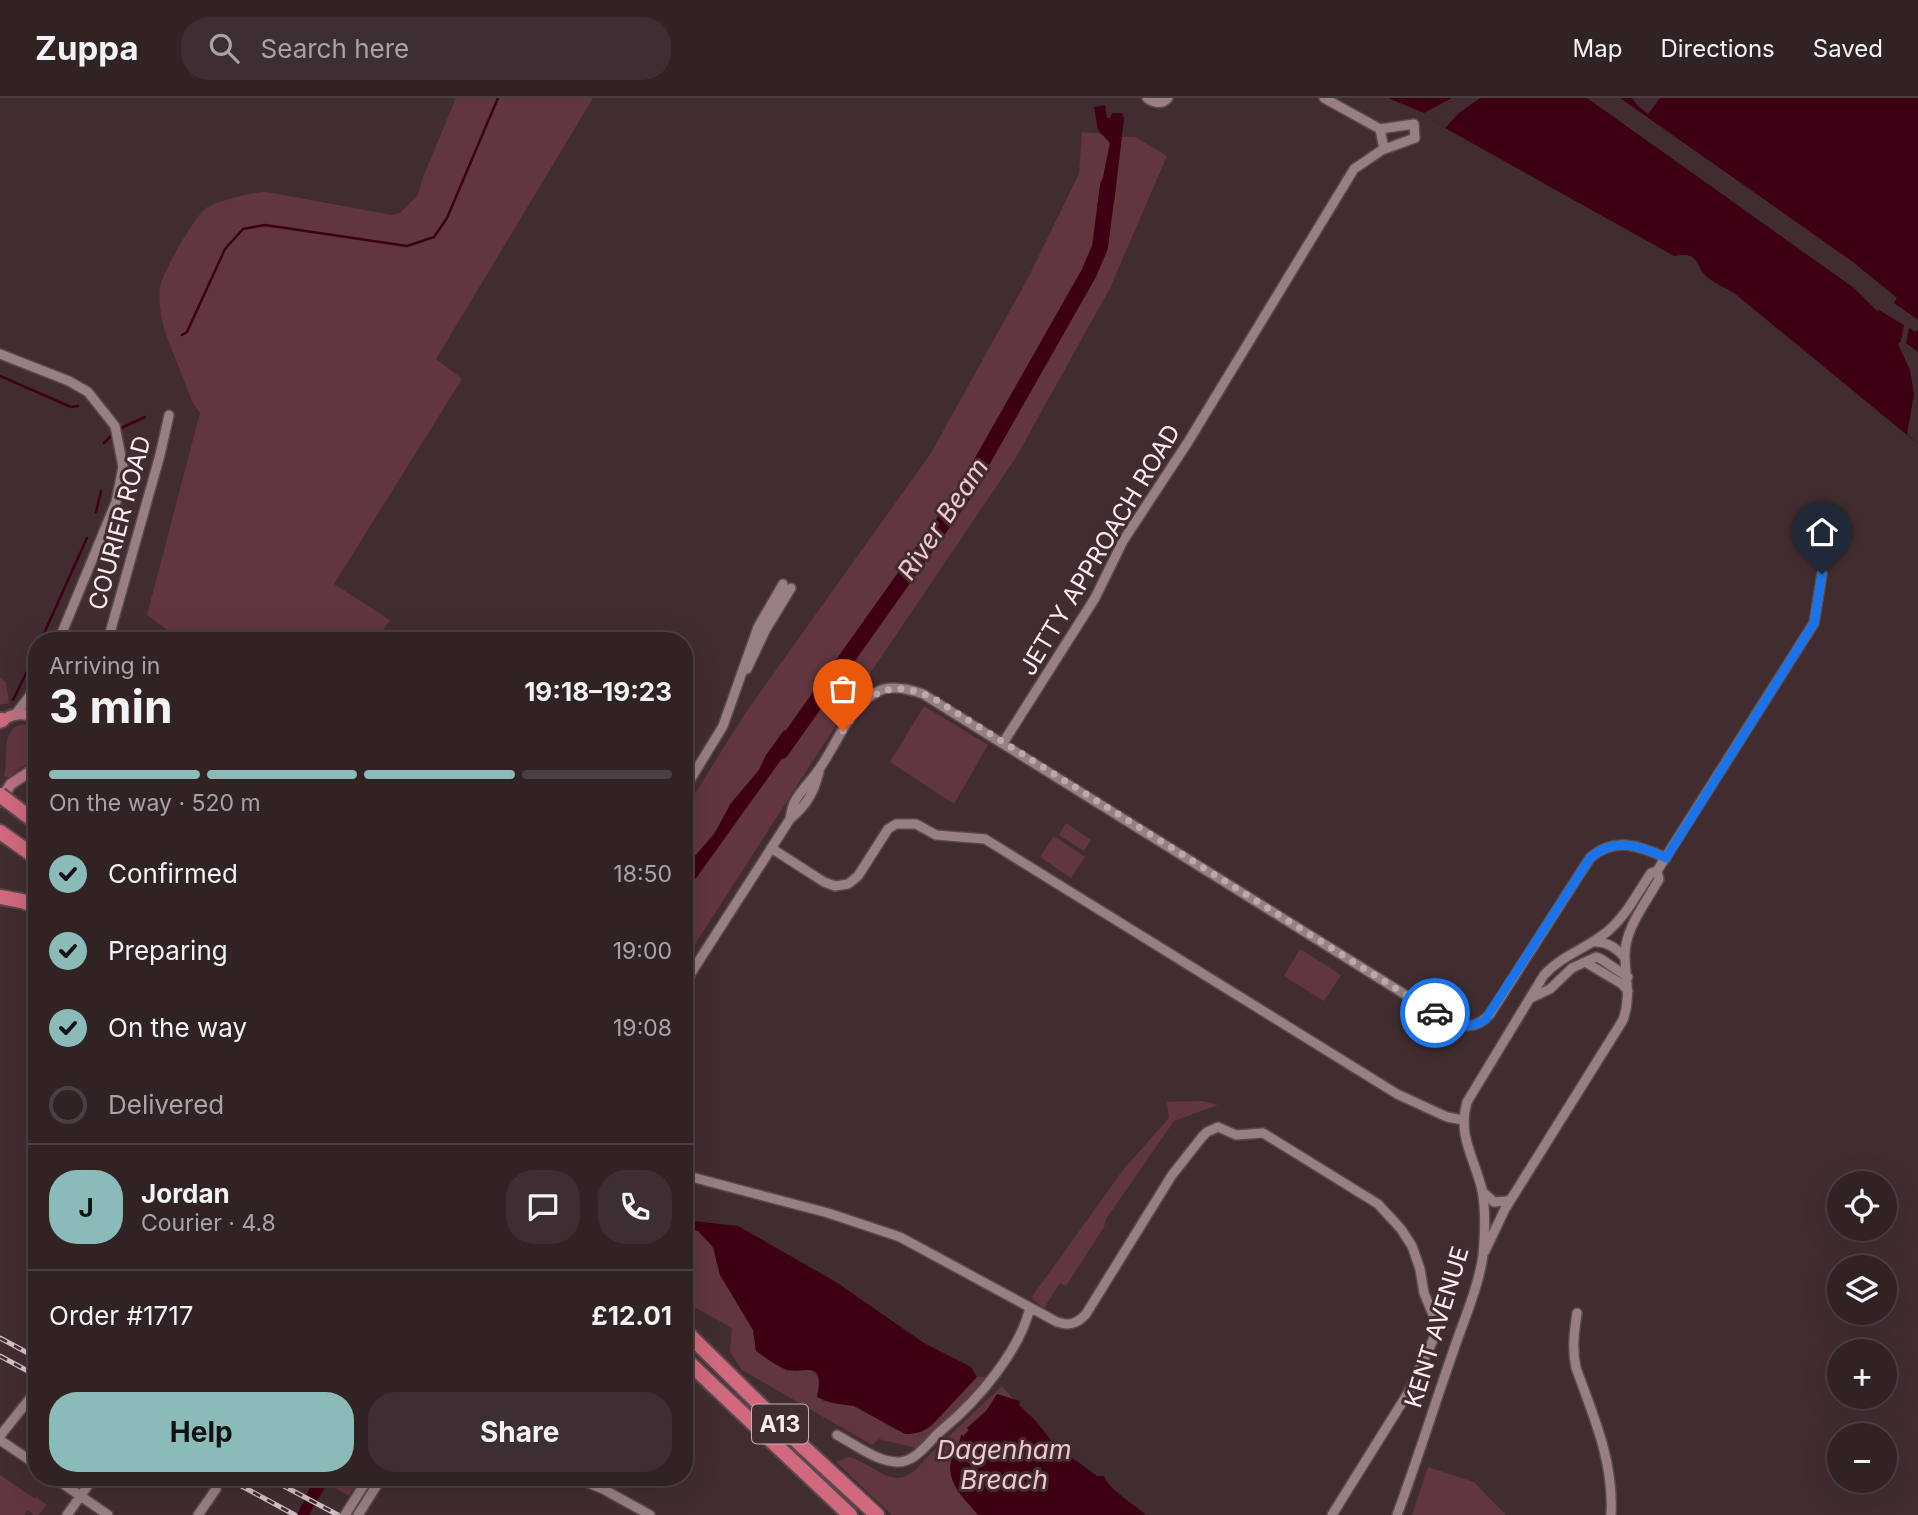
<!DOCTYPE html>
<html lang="en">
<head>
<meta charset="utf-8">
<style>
  :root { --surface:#312224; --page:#3d2f31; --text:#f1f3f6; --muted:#a8a4a6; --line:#4c3f41; --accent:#8bbbb9 }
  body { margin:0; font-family:Inter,sans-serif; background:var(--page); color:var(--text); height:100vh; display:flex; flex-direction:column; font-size:26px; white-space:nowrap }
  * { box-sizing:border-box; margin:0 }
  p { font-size:23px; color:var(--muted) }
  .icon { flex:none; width:38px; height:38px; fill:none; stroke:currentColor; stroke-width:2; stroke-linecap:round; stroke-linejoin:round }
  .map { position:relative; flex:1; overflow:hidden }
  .panel { position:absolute; left:28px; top:534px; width:665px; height:854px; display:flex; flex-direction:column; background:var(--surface); border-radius:28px; box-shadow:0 7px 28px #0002,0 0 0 2px var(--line) }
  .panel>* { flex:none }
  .tools { position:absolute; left:1827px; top:1073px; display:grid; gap:14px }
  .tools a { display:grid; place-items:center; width:70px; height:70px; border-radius:50%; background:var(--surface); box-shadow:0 7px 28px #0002,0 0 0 2px var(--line); font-size:35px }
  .pin { position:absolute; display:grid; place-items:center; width:60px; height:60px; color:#fff; margin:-72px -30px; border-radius:50% 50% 50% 0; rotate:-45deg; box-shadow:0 0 7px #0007 }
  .pin .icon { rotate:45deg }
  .courier { position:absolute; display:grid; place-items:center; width:70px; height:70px; margin:-35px; border:5px solid #1a73e8; border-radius:50%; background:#fff; color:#222; box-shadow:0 2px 9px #0007 }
  .summary em { font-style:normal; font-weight:700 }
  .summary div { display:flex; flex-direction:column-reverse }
  .summary { display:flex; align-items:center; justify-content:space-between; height:119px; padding:0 21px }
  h1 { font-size:46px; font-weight:700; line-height:52px }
  .bar { display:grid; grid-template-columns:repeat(4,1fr); gap:10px 7px; align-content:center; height:84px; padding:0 21px }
  .bar i { height:9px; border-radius:5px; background:var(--line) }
  .bar .selected { background:var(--accent) }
  .bar p { grid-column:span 4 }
  .line { display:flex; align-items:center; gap:18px; padding:0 21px; border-top:2px solid var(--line) }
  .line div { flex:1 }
  .round { display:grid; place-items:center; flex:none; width:74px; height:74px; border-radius:28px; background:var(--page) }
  ol { padding:0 21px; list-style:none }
  li { display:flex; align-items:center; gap:21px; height:77px }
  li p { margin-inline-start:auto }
  li .icon { padding:7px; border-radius:50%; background:var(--accent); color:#111; stroke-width:4 }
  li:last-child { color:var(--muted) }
  li i { width:38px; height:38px; border:4px solid var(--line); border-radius:50% }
  .cta { display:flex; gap:14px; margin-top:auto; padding:14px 21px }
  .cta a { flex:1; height:80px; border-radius:28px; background:var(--accent); color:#111; font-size:28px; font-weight:700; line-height:80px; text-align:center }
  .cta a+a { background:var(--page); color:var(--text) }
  header { display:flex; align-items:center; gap:42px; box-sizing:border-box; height:98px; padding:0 35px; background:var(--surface); border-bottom:2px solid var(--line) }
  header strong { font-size:33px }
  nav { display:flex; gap:38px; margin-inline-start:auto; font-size:24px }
  .search { width:490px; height:63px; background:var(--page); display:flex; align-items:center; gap:18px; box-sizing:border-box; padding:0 24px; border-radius:28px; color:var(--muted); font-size:26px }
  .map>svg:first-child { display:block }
  .green { fill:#62363e }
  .water { fill:#3e0013 }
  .pier { fill:#412d30 }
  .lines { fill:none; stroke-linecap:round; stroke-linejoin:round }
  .stream { stroke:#3e0013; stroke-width:2.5 }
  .river { stroke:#3e0013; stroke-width:16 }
  .minor-casing { stroke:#5a494c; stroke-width:12 }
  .major-casing { stroke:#5a494c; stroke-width:14 }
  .highway-casing { stroke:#5a494c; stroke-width:18 }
  .minor { stroke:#977f82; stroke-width:9 }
  .major { stroke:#b9727f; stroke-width:10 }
  .highway { stroke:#d0697d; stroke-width:14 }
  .rail-casing { stroke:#d0c0c3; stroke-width:5 }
  .rail { stroke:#412d30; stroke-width:2.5; stroke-dasharray:8; stroke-linecap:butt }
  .highway-bridge-casing { stroke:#5a494c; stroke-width:18; stroke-linecap:butt }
  .highway-bridge { stroke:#d0697d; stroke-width:14 }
  .done { stroke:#bbaaad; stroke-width:7; stroke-dasharray:0 12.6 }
  .route { stroke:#1a73e8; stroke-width:9 }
  .labels { text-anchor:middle; stroke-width:6; stroke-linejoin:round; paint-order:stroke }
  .shield { fill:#412d30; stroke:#c4b4b6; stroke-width:2 }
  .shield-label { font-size:23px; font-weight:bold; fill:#fceef0 }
  .street-label { font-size:24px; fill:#fceef0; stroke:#412d30 }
  .water-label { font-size:26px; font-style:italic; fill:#f4c8ce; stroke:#412d30 }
</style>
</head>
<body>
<header>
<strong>Zuppa</strong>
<div class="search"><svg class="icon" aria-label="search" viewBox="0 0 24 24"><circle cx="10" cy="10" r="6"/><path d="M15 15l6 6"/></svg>Search here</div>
<nav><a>Map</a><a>Directions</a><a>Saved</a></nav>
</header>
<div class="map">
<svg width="1918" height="1417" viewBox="0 0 1918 1417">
  <rect width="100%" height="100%" fill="#412d30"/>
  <path class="green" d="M456,0h137l-157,261 26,20 -128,205 56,36 -13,20h-196l-34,-25 53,-202c-10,-11 -14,-30 -20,-43 -11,-28 -23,-52 -20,-83 2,-14 34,-69 45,-78 9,-7 50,-18 62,-17l125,23 8,-2 18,-18 5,-18z
    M1082,34l19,2 9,8 -13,64 17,-5 8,-64h13l32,19 -57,132 -95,171 -161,238 -166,258 -4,-4v-140l62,-99 185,-259 97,-175 51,-104z
    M0,579l6,5 3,21 -9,2z
    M924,608l64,39 -34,59 -64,-42z
    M18,627h11l8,4v30l-17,9 -12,10 -4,-2c5,-19 -4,-40 14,-51z
    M1066,725l25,17 -7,11 -25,-16z
    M1054,738l31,21 -14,21 -31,-21z
    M1300,851l41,26 -17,26 -40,-25z
    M1203,1003l15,4 -44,16 -68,98 -2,8 -38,59 -6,-3 -16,25 -13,-10 92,-128 46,-52 -2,-16z
    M684,1131l14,2 15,16 7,28 33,55 3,21 31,20 24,-1c10,7 9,14 6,24l6,7 31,5 51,28c10,0 18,-2 26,-8l46,-49h15l-76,71 -37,-9 -7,6 -130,-75 -12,-18 2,-24 -48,-27z
    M1002,1288l13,15 -29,10 -19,17 2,2 -6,7 -1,-2 -12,31 7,25 21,24h-86l-56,-53 13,-5c34,11 47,41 78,0z
    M1428,1369l46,15 32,33h-94z
    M0,1377l35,24 1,-2 11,8 -9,10h-4l-6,-5 -4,5h-24z
    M315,1379h46l-12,19z"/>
  <path class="water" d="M1388,0h530v346l-184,-151c-8,-5 -23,-11 -29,-18 -10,-11 -6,-24 -31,-19l-229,-128 -21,-15z
    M1105,7l2,13h3l2,-5h10l2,6 -10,83 -17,5 13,-64 -12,-13 -4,-23z
    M784,632l12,9 -112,156v-26l3,-4 27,-31 17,-31 28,-33 7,-15z
    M684,1122l54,6 98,56 88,61 47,24 6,10 -46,49c-8,6 -16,8 -26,8l-51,-28 -22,-3 -15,-6c9,-41 -14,-21 -32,-28 -10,-4 -20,-12 -29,-18l-3,-21 -33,-55 -7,-28 -15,-16 -14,-2z
    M997,1296l23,7 -1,4 16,15 19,24 43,32h7c5,14 30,28 42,39h-168c-12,-16 -32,-31 -27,-54 2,-10 9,-16 10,-27l2,2 6,-6 -2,-2 19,-17z
    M315,1379h16l-22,38h-12z"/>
  <path class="pier" d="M1452,0h28l-21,15 -14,15 -21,-15z
    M1587,0h33l233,164 44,36 -3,5 24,17v10l-2,2 -7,-4 -3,15 12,9v92l-11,-10 7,-40 -4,-24 -12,-26 3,-3 3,-16 -25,-15 -2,1 -23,-23z
    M1632,0h28l-12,16 -10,-8z"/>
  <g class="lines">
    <path class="stream" d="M182,237l5,-3 38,-83 18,-20 22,-4 142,21 27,-9 13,-19 51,-120
      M0,278l71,31 7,-1
      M119,331l26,-12
      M104,345l10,-10
      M96,414l5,-21
      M41,542l46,-102
      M13,602l24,-49"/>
    <path class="river" d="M781,653l182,-256 126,-222 11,-26 8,-62"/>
    <defs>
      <path id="minor" d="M1147,0c7,5 15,7 21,0
        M1324,0l56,31 4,20
        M0,256l69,27 19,11 27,34 8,41 -7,35 -57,138
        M108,542l52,-185 9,-40
        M747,571l18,-38 26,-43
        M15,617l22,-29
        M1003,645l92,-145 28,-57 65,-99 166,-273 28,-19 33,-12 -1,-14 -34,5
        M684,692l39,-64 35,-99 25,-43
        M790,721c1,-6 2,-12 4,-16 6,-12 16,-21 23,-31 19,-25 30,-62 58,-79 14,-9 34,-4 48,1l523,326c17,7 30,10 44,-6l100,-156c24,-21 49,-13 76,0
        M771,750l53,34 11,4 13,-2 10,-8 30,-47 8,-5h20l20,11 49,4 412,255 50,23 16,3
        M1594,844c12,-1 23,6 31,16
        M1585,864l11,-5 5,2 27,18
        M684,886l106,-165c17,-14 24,-27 29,-47
        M1531,900l19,-9 22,-21 13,-6 37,22 6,7
        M684,1077l144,38 72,24 157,85c12,4 20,2 29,-8l86,-139 30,-38 5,-5 11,-5 18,8 27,-2 115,71 23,25 11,17 8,23 4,24 10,24v21l-26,55 -76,122
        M1482,1093l12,11 13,-1 5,-3
        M1485,1153l20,-42 118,-189c8,-22 3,-39 2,-61 -2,-29 21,-56 34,-80l-2,-8
        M1577,1215c-3,20 -5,36 -1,55 18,49 38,95 35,147
        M837,1337c17,9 39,26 59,27 21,1 32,-21 47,-33 34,-28 76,-77 87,-121
        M0,1338l31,-39
        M0,1342l37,25
        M53,1379l55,38
        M574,1379l29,12 47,26
        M67,1417l27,-38
        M198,1417l18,-26
        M345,1417l24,-38
        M358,1417l24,-38
        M1397,1417c20,-54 37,-109 56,-163 10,-30 26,-66 30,-97 2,-21 3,-44 -1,-65 -7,-31 -25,-54 -15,-88l77,-127c18,-20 44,-27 64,-44 18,-15 30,-39 43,-58l6,-2 157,-248 8,-49"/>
      <path id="major" d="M0,625c10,-10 24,-11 37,-5
        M0,703l11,-17 26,-17"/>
      <path id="highway" d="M0,622h2
        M25,716l12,8
        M0,734l37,26
        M0,799l22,4 15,5
        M684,1232l115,113 78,72
        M684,1260l166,157"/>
    </defs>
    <use href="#minor" class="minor-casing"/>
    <use href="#major" class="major-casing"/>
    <use href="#highway" class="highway-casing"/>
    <use href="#minor" class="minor"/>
    <use href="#major" class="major"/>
    <use href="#highway" class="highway"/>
    <defs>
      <path id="rail" d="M0,1240l37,20
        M0,1258l37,20
        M225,1379l70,38
        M267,1379l71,38"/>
    </defs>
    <use href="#rail" class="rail-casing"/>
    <use href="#rail" class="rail"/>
    <defs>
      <path id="highway-bridge" d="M0,697l25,19"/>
    </defs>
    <use href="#highway-bridge" class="highway-bridge-casing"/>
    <use href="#highway-bridge" class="highway-bridge"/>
  </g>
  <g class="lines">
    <path class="done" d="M843,633c24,-38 45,-54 90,-33l502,315"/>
    <path class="route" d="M1435,915c16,11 32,18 50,7l105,-162c24,-21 49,-13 76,0l148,-235 8,-49"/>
  </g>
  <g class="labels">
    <rect class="shield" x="752" y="1306.5" width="56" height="39" rx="5"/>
    <g class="shield-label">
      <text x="780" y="1334">A13</text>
    </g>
    <g class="street-label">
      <text transform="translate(120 425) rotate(-75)" y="8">COURIER ROAD</text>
      <text transform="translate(1100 452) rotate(-59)" y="8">JETTY APPROACH ROAD</text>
      <text transform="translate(1437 1229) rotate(-73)" y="8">KENT AVENUE</text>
    </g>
    <g class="water-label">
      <text transform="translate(943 421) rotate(-56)" y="9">River Beam</text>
      <text x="1004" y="1361">Dagenham<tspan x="1004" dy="30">Breach</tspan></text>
    </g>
  </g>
</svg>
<div class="tools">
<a><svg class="icon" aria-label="locate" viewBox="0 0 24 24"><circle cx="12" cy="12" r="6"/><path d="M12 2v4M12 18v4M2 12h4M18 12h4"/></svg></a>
<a><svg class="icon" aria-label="layers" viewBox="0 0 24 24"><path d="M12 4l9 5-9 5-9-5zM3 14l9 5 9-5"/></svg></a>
<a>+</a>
<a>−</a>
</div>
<div class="pin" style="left:843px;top:633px;background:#ea580c"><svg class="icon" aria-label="bag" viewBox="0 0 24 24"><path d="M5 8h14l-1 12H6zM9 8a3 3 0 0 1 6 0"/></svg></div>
<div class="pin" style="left:1822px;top:476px;background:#1f2937"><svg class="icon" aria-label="home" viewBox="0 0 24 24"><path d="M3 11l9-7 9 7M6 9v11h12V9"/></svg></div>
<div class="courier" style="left:1435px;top:915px"><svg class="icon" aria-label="car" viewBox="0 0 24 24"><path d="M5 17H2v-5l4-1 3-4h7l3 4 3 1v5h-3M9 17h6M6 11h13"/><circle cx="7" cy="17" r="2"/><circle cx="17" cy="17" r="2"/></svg></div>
<section class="panel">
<div class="summary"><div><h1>3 min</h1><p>Arriving in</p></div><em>19:18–19:23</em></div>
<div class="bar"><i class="selected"></i><i class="selected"></i><i class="selected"></i><i></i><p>On the way · 520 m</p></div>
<ol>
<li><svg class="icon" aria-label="check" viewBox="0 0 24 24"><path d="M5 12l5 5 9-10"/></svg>Confirmed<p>18:50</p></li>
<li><svg class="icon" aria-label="check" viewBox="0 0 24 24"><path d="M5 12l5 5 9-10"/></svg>Preparing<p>19:00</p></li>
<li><svg class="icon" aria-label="check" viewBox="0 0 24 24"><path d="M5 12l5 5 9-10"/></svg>On the way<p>19:08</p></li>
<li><i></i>Delivered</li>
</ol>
<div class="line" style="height:126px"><b class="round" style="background:var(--accent);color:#111">J</b><div><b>Jordan</b><p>Courier · 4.8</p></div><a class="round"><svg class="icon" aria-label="chat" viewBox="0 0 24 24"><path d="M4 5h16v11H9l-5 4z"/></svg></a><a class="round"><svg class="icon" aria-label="phone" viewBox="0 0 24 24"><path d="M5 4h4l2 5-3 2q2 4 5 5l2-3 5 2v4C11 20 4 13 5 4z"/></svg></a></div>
<div class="line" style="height:91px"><div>Order #1717</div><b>£12.01</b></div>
<div class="cta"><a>Help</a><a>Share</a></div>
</section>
</div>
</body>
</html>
